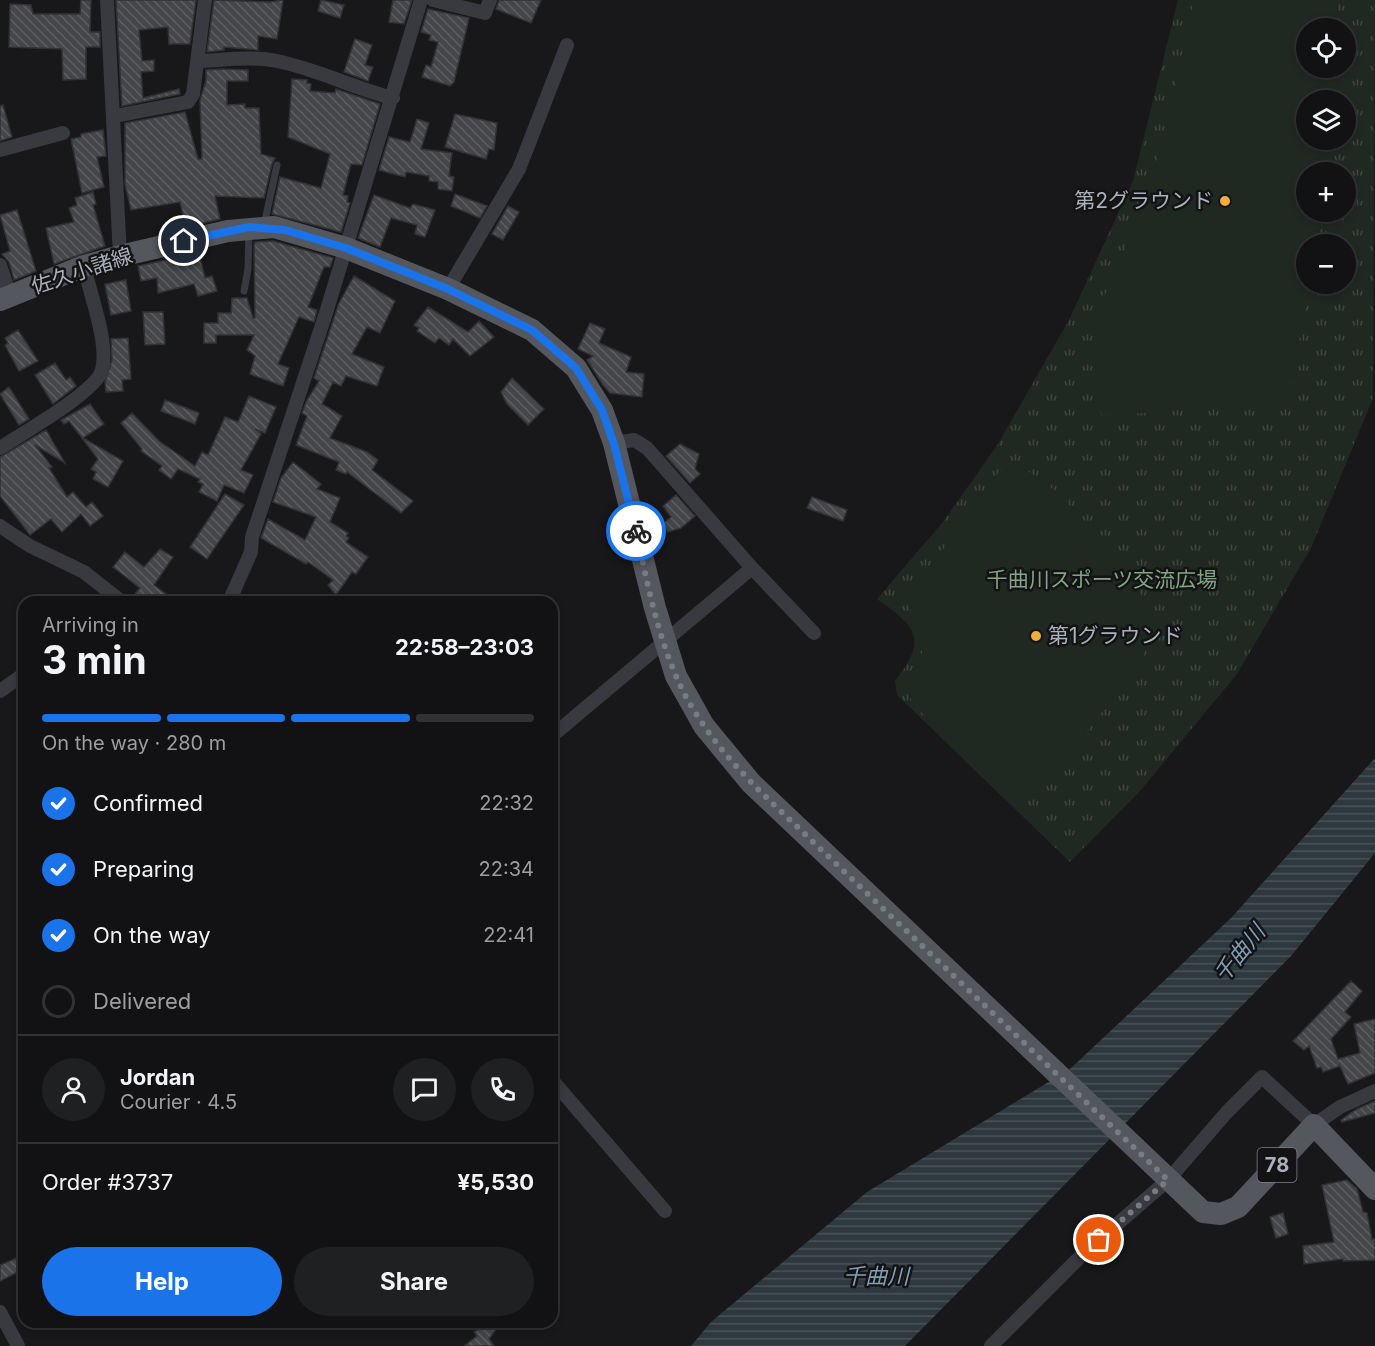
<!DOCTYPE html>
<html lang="en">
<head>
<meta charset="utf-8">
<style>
  :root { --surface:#121214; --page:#1f2022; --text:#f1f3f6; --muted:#9c9ea0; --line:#313234; --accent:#1a73e8 }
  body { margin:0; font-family:Inter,"Noto Sans JP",sans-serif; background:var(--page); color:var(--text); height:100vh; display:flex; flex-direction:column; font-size:22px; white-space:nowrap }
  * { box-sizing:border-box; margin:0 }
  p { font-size:20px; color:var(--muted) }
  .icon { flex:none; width:33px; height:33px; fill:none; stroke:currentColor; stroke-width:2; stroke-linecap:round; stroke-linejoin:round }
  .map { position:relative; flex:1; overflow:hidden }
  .details { position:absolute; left:18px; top:596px; width:540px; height:732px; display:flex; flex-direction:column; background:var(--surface); border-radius:18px; box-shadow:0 3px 9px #0003,0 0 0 2px var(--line) }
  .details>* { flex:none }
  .fabs { position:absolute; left:1296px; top:18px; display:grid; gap:12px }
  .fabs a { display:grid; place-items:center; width:60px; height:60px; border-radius:50%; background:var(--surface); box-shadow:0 3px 9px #0003,0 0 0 2px var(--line); font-size:30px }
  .pin { position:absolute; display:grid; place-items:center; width:51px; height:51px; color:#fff; margin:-26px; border:3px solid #fff; border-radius:50%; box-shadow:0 2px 6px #0007 }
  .courier { position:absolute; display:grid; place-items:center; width:60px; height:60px; margin:-30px; border:4px solid #1a73e8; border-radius:50%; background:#fff; color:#222; box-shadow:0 2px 8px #0007 }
  .head em { font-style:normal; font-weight:700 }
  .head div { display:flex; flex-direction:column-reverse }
  .head { display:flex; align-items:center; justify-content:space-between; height:102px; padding:0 24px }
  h1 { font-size:39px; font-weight:700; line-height:45px }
  .bar { display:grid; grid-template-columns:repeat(4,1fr); gap:9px 6px; align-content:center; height:72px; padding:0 24px }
  .bar i { height:8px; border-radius:4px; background:var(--line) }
  .bar .on { background:var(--accent) }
  .bar p { grid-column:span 4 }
  .line { display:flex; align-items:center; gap:15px; padding:0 24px; border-top:2px solid var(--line) }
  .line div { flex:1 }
  .round { display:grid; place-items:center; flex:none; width:63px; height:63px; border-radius:32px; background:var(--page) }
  ol { padding:0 24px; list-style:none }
  li { display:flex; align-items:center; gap:18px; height:66px }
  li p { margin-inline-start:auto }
  li .icon { padding:6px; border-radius:50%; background:var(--accent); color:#fff; stroke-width:4 }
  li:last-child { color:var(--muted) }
  li i { width:33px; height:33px; border:3px solid var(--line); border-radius:50% }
  .primary-button { display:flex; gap:12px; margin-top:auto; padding:12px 24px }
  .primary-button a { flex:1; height:69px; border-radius:36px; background:var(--accent); color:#fff; font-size:24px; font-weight:700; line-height:69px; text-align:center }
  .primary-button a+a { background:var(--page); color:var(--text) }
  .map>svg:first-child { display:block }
  .grass { fill:url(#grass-tufts); fill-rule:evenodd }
  .pitch { fill:#202921 }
  .water { fill:url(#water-rules) }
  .building { fill:url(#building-back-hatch); stroke:#323236; stroke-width:1.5 }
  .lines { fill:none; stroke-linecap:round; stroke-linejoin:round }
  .lane { stroke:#393a3f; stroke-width:7 }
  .street { stroke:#393a3f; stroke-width:14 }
  .primary { stroke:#55575e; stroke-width:22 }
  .done { stroke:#787b82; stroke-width:6; stroke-dasharray:0 10.8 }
  .route { stroke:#1a73e8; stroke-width:8 }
  .poi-dot { fill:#f1af3a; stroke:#131315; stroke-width:2 }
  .labels { text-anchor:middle; stroke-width:5; stroke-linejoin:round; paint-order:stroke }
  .shield { fill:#131315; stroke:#7d8188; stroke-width:1.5 }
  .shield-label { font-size:20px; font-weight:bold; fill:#abb0ba }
  .poi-label { font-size:21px; fill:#abb0ba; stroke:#131315; text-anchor:end }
  .street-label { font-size:21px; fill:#abb0ba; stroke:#131315 }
  .park-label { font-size:21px; fill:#82a583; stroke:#131315 }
  .water-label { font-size:22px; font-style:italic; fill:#829eb4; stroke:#131315 }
</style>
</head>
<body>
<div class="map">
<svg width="1375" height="1346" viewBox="0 0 1375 1346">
  <defs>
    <pattern id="grass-tufts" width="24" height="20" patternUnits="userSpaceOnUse" patternTransform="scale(1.5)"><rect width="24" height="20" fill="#202921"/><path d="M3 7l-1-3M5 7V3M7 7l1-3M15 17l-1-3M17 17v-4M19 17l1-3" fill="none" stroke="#3e463f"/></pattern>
    <pattern id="water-rules" width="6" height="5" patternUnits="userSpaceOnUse" patternTransform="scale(1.5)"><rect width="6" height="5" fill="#2e383f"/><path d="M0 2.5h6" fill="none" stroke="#4a5259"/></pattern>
    <pattern id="building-back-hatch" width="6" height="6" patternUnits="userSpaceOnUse" patternTransform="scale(1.5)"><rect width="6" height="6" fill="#45464a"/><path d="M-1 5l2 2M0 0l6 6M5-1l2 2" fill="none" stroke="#5d5e62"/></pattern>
  </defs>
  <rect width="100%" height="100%" fill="#18181a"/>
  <path class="grass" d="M1178,0h197l-2,398 -62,150 -74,126 -97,117 -70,71 -173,-167 -2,-14c33,-42 22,-54 -18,-82l66,-77 55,-78 71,-124 64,-139zM1306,28h40v40h-40zM1306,100h40v40h-40zM1306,172h40v40h-40zM1306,244h40v40h-40z"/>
  <path class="pitch" d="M1194,0h144l-2,28h-30v40h28l-2,32h-26v40h24l-4,32h-20v40h16l-4,32h-12v40h5l-25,118 -184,14c-29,-101 18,-136 46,-225 19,-62 31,-128 46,-191z
    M1021,466l38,28 63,70 26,42 3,26 -9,29 -104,132 -19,6 -16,-5 -88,-88c-21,-33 10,-37 9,-67 -1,-12 -11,-25 -17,-35l6,-13 86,-119z"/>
  <path class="water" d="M1375,758v95l-84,103 -386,390h-214l20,-24 156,-130 203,-123 161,-151z"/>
  <path class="building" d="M81,0h10l-1,32h10v15h-14v32l-23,1 -1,-31 -53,-2 1,-43 21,1 2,9h47z
    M116,0h80l-6,44h-21l-1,-17 -29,3 3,31 12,-1v11l-13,1 2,26 36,-9 1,5 -58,12z
    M214,0l56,2 13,-2 -6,39 -19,-3v14l-34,-3v3l-17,2z
    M321,0l23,5 -4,13 -22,-7z
    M393,0h19l-8,24 -15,-2z
    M499,0h42l-10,23 -35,-14z
    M428,9l41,9 -15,64 -4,4 -28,-9 4,-12 5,2 7,-25 -9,-2 2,-5 -10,-3z
    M355,39l17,6 -7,20 8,2 -5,14 -24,-9z
    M222,69l26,1v11h-21v24l18,-1v4h14l2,46 14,4 -3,6 -8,34 -49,-2 5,23 -34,8 -6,-25 -49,8 -6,-26v-61l60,-11 13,47h4l-2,-59 6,-19v-11z
    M292,79l15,1v3l4,1 -1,7 25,2 1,-4 44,15 -18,61 -11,-1 -8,31 5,1 -1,6 3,1 -9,29 -69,-18 8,-37 41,11 9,-34 -42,-17z
    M3,105l9,32 -12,4v-35z
    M455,114l42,9 -3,27 -5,-1 -3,10 -41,-12z
    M417,119l12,4 -8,26 31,4 -3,23 5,1 -2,14 -14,-2v-7l-9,-1v-5l-23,-4 -1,5 -26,-7 10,-33 21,5z
    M103,130l3,26 -9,1 7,30 -22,6 -11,-54 10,-2v-3z
    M93,192l3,12 -3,1 12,41 -51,18 -8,-36 28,-6 -5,-14 8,-3 -2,-7z
    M455,194l32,12 -7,12 -29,-12z
    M374,195l36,13 3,-4 22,6 -10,27 -10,-3 2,-9 -26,-7 -11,29 -22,-9z
    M508,206l11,6 -16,28 -11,-6z
    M17,210l19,61 -22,9 -5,-18 -7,-8 8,-3 -10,-36z
    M273,241l60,17 -3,9h-6l-16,40 9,3 -3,12 -15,-5 -21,47 11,4 -6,18 -33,-12 5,-18 -8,-6 7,-15h-38v8h-12v-20h14v-10h13l1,-15h15l6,20h2l-1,-73 1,-3z
    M199,253l6,25 7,-2 5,15 -19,5 -4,-12 -36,9 -1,-15 -16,3 -3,-15z
    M354,276l41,25 -15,32 -13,-6 -15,27 32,13 -7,19 -31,-10 -5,10 -8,-4 -11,22 20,12 -12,22 37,14 11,8 -6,10 41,31 -12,12 -54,-41 -1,2 -10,-4 3,-8 -43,-17 11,-29 -5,-3 5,-13 12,-19 -5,-3 25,-75z
    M126,280l5,31 -20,4 -6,-31z
    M428,307l40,25 11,-11 15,16 -24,19 -17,-17 -4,6 -10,-7 -4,5 -18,-12 2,-3 -5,-3z
    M143,312h20l2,32 -20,1z
    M590,323l15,6 -6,14 32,14 -5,15 18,2 -2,23 -32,-4 -7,-8 -16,-25 6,-4 -15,-7z
    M18,330l20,31 -19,10 -14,-26 3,-2 -3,-5z
    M128,338l3,41 -9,1 1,11 -17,1 -1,-10 7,-22 -1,-21z
    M55,363l11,17 4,-3 6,9 -23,18 -18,-29z
    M512,378l32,31 -16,16 -21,-21 -6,-12z
    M9,387l20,32 -10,6 -19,-31z
    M249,396l27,11 -11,26 -10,-4 6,5 -20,36 12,5 -9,18 -20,-8 -7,16 -18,-9 4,-8 -5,-2 2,-3 -22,-10 -7,10 -12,-9 3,-4 -21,-15 1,-2 -21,-26 11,-10 27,28 36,25 7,-14 6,3 17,-38 13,5z
    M165,400l34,13 -4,11 -34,-13z
    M90,404l14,20 -21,14 40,23 -15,26 -15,-8 3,-7 -5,-3 7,-10 -29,-38 -5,3 -3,-4z
    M46,430l19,33 -30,-18 17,22 -3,1 18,29 6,-5 13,15 6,-5 11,14 -13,10 -9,-12 -19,18 -11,-13 -21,16 -30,-39v-39z
    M680,444l19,10 -4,15 5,5 -10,9 -24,-27z
    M293,462l28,22 -4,5 23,9 -10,24 18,11 -2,3 3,2 -3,4 22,15 -12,17 -4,-2 -16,23 -8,-10 5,-5 -25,-18 -2,2 -45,-26 7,-19 37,21 11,-23 -43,-15 8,-24z
    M225,494l19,11 -37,54 -17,-12z
    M676,495l19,21 -14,12 -13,4 -6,-8 9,-7 -8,-11z
    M812,497l35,13 -4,11 -36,-13z
    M160,549l13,8 -19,28 23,17h-31l-11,-8 5,-6 -27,-21 12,-15 19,15z
    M1351,981l11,10 -17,21 6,5 -20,22 7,20 22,-6 -6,-29 21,-5v54l-27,11 -9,-20 1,2 -17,6 -2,-5 -4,1 -8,-22 -5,4 -11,-9z
    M1375,1101v12l-33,9 -1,-2 16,-11z
    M1347,1180l10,9 6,23 4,1 5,26h3v21l-32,1v-2l-39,5 -1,-18 31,-4 -12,-57z
    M1283,1213l5,21 -12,4 -6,-21z
    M17,1258l5,12 -22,11v-16z
    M490,1322h11l-12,17 5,7h-30l13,-10 -3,-4z"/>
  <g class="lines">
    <path class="lane" d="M264,225l13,-60
      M244,291l4,-22 1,-36"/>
    <path class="street" d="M107,0l13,256
      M433,0l52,13 5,-13
      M198,61c26,-1 54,-5 79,0 40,8 76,27 116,37
      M115,116l73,-14 5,-8 12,-94
      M0,150l63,-17
      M0,265l10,31
      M448,289l71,-120 48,-124
      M614,443l20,-3 13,8 105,120 62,65
      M0,448c21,-14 96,-56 102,-78 7,-27 -12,-76 -18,-104
      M0,526l30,20 54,26 38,30
      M229,602l22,-50 1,-15 74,-224 95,-313
      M0,691l24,-17
      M552,736l200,-168
      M552,1080l113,131
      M0,1312l18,34
      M991,1346l93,-93 84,-73 59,-68 35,-35 52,48 26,-18 35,-16"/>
    <path class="primary" d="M0,300l84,-34 36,-10 108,-25 46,-4 72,21 102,41 84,41 44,38 26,42 12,33 41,165 21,68 28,50 47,57 452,429 18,2 17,-7 76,-82 61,64"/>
  </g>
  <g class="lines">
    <path class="done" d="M636,531c12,55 23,114 49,164 21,39 51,73 83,104l400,381 -69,60"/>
    <path class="route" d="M184,241l65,-14 36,3 61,18 102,41 84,41 44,38 26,42 12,34 22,87"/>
  </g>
  <g class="poi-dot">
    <circle cx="1225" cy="201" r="6"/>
    <circle cx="1036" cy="636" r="6"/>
  </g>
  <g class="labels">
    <rect class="shield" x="1257.5" y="1148" width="39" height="34" rx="4.5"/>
    <g class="shield-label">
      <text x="1277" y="1172">78</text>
    </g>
    <g class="poi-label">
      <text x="1213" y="208">第2グラウンド</text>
      <text x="1048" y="643" text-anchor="start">第1グラウンド</text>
    </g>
    <g class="street-label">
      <text transform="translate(82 271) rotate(-18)" y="7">佐久小諸線</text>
    </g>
    <g class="park-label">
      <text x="1102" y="587">千曲川スポーツ交流広場</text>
    </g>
    <g class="water-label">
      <text transform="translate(1239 953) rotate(-51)" y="8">千曲川</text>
      <text x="876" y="1284">千曲川</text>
    </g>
  </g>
</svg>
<div class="fabs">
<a><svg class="icon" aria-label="locate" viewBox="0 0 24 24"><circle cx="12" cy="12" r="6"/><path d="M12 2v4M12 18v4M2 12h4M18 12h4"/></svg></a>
<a><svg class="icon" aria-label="layers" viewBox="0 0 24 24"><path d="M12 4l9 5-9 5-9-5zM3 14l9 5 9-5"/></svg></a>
<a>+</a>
<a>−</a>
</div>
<div class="pin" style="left:1099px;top:1240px;background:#ea580c"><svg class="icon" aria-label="bag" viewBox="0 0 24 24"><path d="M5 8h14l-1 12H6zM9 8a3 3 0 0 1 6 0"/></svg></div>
<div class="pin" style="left:184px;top:241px;background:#1f2937"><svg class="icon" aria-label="home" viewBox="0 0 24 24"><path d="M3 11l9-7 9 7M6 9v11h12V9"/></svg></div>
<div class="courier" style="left:636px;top:531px"><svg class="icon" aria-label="bike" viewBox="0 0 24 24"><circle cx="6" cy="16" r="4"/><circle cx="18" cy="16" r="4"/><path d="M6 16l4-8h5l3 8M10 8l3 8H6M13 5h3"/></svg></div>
<section class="details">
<div class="head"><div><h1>3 min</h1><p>Arriving in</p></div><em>22:58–23:03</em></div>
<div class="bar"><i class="on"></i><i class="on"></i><i class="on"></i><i></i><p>On the way · 280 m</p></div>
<ol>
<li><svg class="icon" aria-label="check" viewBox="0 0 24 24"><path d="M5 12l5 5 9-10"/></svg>Confirmed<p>22:32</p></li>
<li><svg class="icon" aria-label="check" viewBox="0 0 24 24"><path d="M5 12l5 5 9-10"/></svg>Preparing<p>22:34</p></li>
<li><svg class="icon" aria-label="check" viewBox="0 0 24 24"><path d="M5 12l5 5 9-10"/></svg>On the way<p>22:41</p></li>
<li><i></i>Delivered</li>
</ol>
<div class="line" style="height:108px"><a class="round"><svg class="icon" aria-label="person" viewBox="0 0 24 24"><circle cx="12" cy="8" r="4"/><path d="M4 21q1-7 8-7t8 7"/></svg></a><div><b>Jordan</b><p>Courier · 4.5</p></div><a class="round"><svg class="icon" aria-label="chat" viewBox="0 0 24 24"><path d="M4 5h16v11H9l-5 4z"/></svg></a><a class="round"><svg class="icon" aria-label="phone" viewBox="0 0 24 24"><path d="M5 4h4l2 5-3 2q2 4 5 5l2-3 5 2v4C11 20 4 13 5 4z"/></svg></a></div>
<div class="line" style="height:78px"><div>Order #3737</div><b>¥5,530</b></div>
<div class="primary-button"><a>Help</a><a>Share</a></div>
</section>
</div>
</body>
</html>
